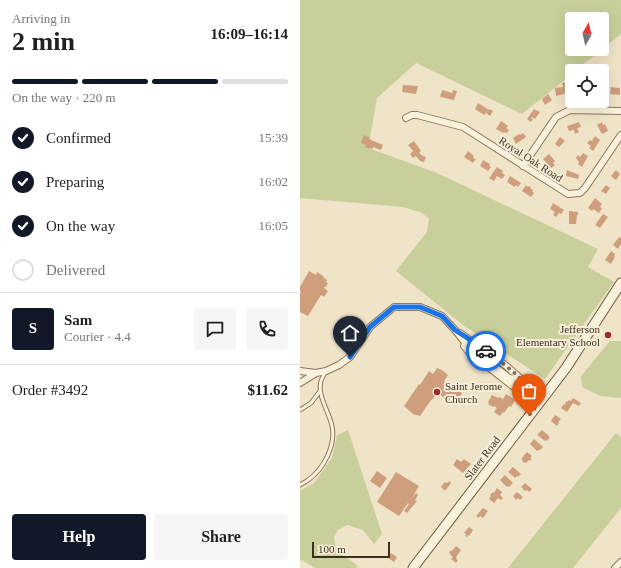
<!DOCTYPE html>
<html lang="en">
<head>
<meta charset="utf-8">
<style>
  :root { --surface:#fff; --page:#f6f6f6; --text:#202124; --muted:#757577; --line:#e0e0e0; --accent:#111827 }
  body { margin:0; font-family:Georgia,serif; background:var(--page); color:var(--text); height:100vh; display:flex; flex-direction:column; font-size:15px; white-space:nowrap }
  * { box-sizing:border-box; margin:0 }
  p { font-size:13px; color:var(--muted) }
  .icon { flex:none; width:22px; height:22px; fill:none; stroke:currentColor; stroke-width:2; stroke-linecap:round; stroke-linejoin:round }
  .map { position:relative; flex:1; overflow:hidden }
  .side { display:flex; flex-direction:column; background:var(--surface); width:300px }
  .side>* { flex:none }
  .needle { width:26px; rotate:8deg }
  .buttons { position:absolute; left:265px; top:12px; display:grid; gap:8px }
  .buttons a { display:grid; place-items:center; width:44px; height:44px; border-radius:4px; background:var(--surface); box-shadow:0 4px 16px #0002; font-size:20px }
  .scale { position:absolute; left:12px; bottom:10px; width:78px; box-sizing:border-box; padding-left:4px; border:2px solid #3d2e20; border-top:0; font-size:11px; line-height:14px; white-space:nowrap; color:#3d2e20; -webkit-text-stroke:3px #f7eed8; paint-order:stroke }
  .pin { position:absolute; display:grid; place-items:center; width:34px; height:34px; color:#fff; margin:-41px -17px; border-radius:50% 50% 50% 0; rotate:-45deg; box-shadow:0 0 4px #0007 }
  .pin .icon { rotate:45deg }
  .courier { position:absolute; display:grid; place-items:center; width:40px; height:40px; margin:-20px; border:3px solid #1a73e8; border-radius:50%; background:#fff; color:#222; box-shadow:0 1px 5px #0007 }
  .summary em { font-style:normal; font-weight:700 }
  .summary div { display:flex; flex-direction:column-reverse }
  .summary { display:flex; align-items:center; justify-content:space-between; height:68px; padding:0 12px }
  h1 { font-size:26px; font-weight:700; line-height:30px }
  .bar { display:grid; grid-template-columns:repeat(4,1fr); gap:6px 4px; align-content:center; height:48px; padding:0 12px }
  .bar i { height:5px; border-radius:3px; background:var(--line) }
  .bar .selected { background:var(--accent) }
  .bar p { grid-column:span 4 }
  .line { display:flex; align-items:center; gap:10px; padding:0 12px; border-top:1px solid var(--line) }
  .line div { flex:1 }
  .round { display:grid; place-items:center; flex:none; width:42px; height:42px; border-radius:4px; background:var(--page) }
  ol { padding:0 12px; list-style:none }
  li { display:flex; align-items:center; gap:12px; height:44px }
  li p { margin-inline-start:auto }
  li .icon { padding:4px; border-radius:50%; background:var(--accent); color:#fff; stroke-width:4 }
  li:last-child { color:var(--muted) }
  li i { width:22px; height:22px; border:2px solid var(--line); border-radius:50% }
  .button { display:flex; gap:8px; margin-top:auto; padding:8px 12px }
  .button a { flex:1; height:46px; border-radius:4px; background:var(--accent); color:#fff; font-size:16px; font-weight:700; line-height:46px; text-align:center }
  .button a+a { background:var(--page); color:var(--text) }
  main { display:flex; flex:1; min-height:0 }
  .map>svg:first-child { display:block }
  .green { fill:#c9cf9b; fill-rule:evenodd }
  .building { fill:#cf9f7d }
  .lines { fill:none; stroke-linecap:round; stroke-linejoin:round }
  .lane-casing { stroke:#8d765c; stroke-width:5 }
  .street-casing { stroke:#8d765c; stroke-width:8 }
  .secondary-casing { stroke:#6f573f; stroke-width:11 }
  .lane { stroke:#faf1dc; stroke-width:3 }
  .street { stroke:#faf1dc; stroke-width:6 }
  .secondary { stroke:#faf1dc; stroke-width:9 }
  .done { stroke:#7c6e5b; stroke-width:4; stroke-dasharray:0 7.2 }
  .route { stroke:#1a73e8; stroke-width:5 }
  .poi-dot { fill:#9e2a2b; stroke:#f7eed8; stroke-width:1.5 }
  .labels { text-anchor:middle; stroke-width:4; stroke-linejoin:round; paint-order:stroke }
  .street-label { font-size:11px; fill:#3d2e20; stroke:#f7eed8 }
  .poi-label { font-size:11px; fill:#3d2e20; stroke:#f7eed8; text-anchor:end }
</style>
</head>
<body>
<main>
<section class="side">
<div class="summary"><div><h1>2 min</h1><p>Arriving in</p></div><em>16:09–16:14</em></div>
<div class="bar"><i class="selected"></i><i class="selected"></i><i class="selected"></i><i></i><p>On the way · 220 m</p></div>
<ol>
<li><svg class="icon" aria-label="check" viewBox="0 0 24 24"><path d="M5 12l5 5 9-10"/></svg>Confirmed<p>15:39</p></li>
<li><svg class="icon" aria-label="check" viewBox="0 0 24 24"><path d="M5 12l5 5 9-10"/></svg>Preparing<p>16:02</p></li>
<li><svg class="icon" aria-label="check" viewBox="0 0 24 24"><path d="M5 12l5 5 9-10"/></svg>On the way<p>16:05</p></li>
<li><i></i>Delivered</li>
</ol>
<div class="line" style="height:72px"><b class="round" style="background:var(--accent);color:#fff">S</b><div><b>Sam</b><p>Courier · 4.4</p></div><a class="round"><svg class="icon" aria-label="chat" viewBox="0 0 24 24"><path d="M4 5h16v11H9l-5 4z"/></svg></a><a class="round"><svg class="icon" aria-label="phone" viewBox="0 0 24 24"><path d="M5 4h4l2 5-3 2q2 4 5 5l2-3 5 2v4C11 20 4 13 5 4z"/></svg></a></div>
<div class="line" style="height:52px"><div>Order #3492</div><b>$11.62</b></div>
<div class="button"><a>Help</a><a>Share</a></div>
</section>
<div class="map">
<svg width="321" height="568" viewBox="0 0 321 568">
  <rect width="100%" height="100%" fill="#f0e4c8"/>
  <path class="green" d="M0,0h321v34l-46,37h-3v3l-50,40 -106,-51 -39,35 -9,50 69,25 161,76 -10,18 26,15 -69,97 -82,-54 -67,-54 31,-39 2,-13 -7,-6 -19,-6 -103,-9zM272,19h30v30h-30z
    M310,341h11v57l-21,-2 -18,-9 -1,-11z
    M48,430l34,104 -8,10 -11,-14 -16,-5 -9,5 -4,7 2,13 22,16 -2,2h-41l-15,-9v-68l14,-8 18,-25 5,-23z
    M316,433l5,4v71l-48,60h-65z"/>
  <path class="building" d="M266,82l2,11 -12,3 -1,-8 8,-1 -1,-4z
    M103,85l15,1 -2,8 -14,-2z
    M311,87l9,1v7l-10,-1z
    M142,90l10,3 1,-3 4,1 -3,9 -14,-3z
    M248,94l4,6 -7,5 -3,-6z
    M178,103l11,7v-1l4,2 -3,5 -4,-3 1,-1v-1l-3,4 -9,-6z
    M234,109l6,3 -5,7 -3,-2 -1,1 2,1 -2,3 -4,-3z
    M201,121l7,5 -2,2 3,2 -2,3 -3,-1 -1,1 -7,-4z
    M279,122l2,5 -4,1 2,4 -4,2 -1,-4 -5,1 -2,-5z
    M302,122l1,3 2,-1 3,7 -6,3 -5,-9z
    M223,133l3,4 -10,7 -3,-6 6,-4 1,1z
    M64,135l6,3 -1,1 14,6 -2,5 -8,-3v2l-3,-1v1l-5,-2 1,-2 -5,-2z
    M295,136l5,4 -7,11 -4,-3 2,-2 -4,-3 3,-3 2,1z
    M260,137l5,4 -6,6 -4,-3z
    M114,141l7,10 -2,1 2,3 5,2 -2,5 -4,-1 -4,-5 -3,2 -3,-4 3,-3 -5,-6z
    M168,151l6,5 -1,2 3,1 -3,4 -9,-6z
    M283,153l5,3 -6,11 -4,-3 1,-2 -3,-4 2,-3 2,2z
    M249,154l6,7 -2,2 2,2 -4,3 -8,-9z
    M183,160l7,4 -1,2 2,1 -3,4 -8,-5z
    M197,167l6,4 -1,2 3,2 -3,4 -5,-3 -3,5 -5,-3z
    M267,170l12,5 -1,4 -12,-3z
    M316,170l4,4 -4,6 -5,-4z
    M210,176l11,7 -3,4 -2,-2 -1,2 -8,-5z
    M226,185l2,2 1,-1 2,1 -1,1 3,2 -1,1 2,2 -3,4 -9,-6z
    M306,185l4,3 -4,6 -5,-3z
    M295,198l7,6 -2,3 2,1 -3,5 -6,-4 -1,2 -4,-3z
    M253,203l11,7 -3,4 -2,-1 -3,4 -3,-2 2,-3 -5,-3z
    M269,211l9,1v3h-1l-1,9h-7z
    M303,214l5,3 -8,11 -5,-3z
    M319,237l2,1v6l-3,5 -5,-4z
    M311,251l4,3 -1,2 1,1 -4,7 -6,-4z
    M9,271l7,4 1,-3 6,4v1l4,3 -1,2 2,1 -2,4 -1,-1 -1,2 4,3 -4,6 -3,-2 -13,21 -8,-4v-18l1,-2 -1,-1v-4z
    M137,368l5,2 6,5 -4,6 18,12 -3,6 -5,5 -17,-11 -5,7h-1l-11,16 -7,-2 -9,-8 15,-22 1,1 9,-14 4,3z
    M206,394l9,6 -4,7 -2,-1 -5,7 -1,-1 -3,4 -6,-4 3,-4 -3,-2 -1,1 -5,-3 1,-1 -1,-1 4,-7 4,2h1l1,1 1,-1 4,2z
    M273,398l8,5 -2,3 -6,-3 -6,9 -6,-4 3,-4 1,1 1,-4 1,1 2,-2 2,1z
    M255,415l6,4 -3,3 1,1 -2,3 -6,-5z
    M242,430l8,7 -3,4 -1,-1 -1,1 -8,-6z
    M234,439l9,8 -3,3h-1l-2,1 -7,-7z
    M227,452l5,4 -2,2 2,1 -2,2 -1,-1 -3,3 -1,-1 -1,1 -2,-2 1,-1 -2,-1z
    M157,459l4,3 3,-3 7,5 -8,9 -10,-8z
    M213,467l8,7 -3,3 -1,-1 -2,2 -7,-6z
    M77,471l10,7 -7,10 -10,-7z
    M96,472l23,14 -7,12 4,-5 2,2 -3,5 2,1 -10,12 -3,-2 5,-7 -1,-1 -9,13 -22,-14z
    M205,475l8,8 -4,4 -1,-1 -1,1 -7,-7z
    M149,481l2,2 -6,8 -4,-4 4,-5 2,1z
    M225,483l7,6 -3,3 -2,-2 -2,1 -4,-4z
    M197,488l5,4 -2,3 3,3 -2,2 -3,-2 -4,5 -5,-4 2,-3 -1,-1 3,-3 1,1z
    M217,492l6,5 -3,3 -2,-2 -2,2 -3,-4z
    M183,508l5,3 -5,7 -3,-2 -1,2 -3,-2z
    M169,527l4,3 -4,6 -1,-1 -1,2 -2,-1 1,-2 -2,-1z
    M156,546l5,4 -5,7 1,1 -1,1 2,1 -2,3 -5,-4 2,-2 -3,-2 1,-1 -2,-1 2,-3 1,1z
    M91,553l6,4 -3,5 -6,-4z"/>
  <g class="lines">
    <defs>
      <path id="lane" d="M0,410l11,-7 9,-12
        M0,485c3,-2 6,-3 8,-5 16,-11 28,-35 24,-54 -3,-15 -15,-30 -11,-45 1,-3 3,-6 4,-9"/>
      <path id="street" d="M106,118l6,-3h5l46,12 105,67 12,-1 5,-5 36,-53
        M223,166l33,-49 14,-7 51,1
        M160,333l45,32 14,12 4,6
        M164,346l5,6 68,53
        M0,371l16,2
        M0,383l16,-10 10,-2 13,-6 11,-8 20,-30 24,-20h26l22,9 13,14 12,15 41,32 17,9 17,13
        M315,568l6,-6"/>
      <path id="secondary" d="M113,568l153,-200 55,-85"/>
    </defs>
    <use href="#lane" class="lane-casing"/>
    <use href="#street" class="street-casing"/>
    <use href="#secondary" class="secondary-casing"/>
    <use href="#lane" class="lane"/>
    <use href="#street" class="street"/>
    <use href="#secondary" class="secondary"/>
  </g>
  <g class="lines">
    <path class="done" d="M186,351l19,14 14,12 6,9 17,13 -13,16"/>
    <path class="route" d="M50,357l20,-30 24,-20h26l22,9 13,14 11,7 20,14"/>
  </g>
  <g class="poi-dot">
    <circle cx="308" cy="335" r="4"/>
    <circle cx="137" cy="392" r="4"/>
  </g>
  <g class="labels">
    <g class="street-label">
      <text transform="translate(231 159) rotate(33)" y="4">Royal Oak Road</text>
      <text transform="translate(182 458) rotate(-53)" y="4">Slater Road</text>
    </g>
    <g class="poi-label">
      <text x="300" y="333">Jefferson<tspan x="300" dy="13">Elementary School</tspan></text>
      <text x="145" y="390" text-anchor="start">Saint Jerome<tspan x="145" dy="13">Church</tspan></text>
    </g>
  </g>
</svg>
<div class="buttons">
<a><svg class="needle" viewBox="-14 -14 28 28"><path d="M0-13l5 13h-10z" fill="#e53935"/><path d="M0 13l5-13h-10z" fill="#757577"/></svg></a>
<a><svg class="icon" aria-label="locate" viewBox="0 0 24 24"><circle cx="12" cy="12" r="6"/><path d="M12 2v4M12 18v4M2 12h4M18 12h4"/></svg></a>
</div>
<div class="scale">100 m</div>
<div class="pin" style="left:229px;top:415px;background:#ea580c"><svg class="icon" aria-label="bag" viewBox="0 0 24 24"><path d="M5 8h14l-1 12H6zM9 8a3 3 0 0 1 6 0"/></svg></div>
<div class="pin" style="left:50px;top:357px;background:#1f2937"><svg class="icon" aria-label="home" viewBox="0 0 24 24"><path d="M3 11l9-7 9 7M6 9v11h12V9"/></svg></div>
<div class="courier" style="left:186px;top:351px"><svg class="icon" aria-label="car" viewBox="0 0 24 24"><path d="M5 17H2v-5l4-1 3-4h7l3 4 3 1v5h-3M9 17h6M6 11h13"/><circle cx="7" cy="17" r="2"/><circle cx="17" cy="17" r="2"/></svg></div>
</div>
</main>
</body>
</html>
